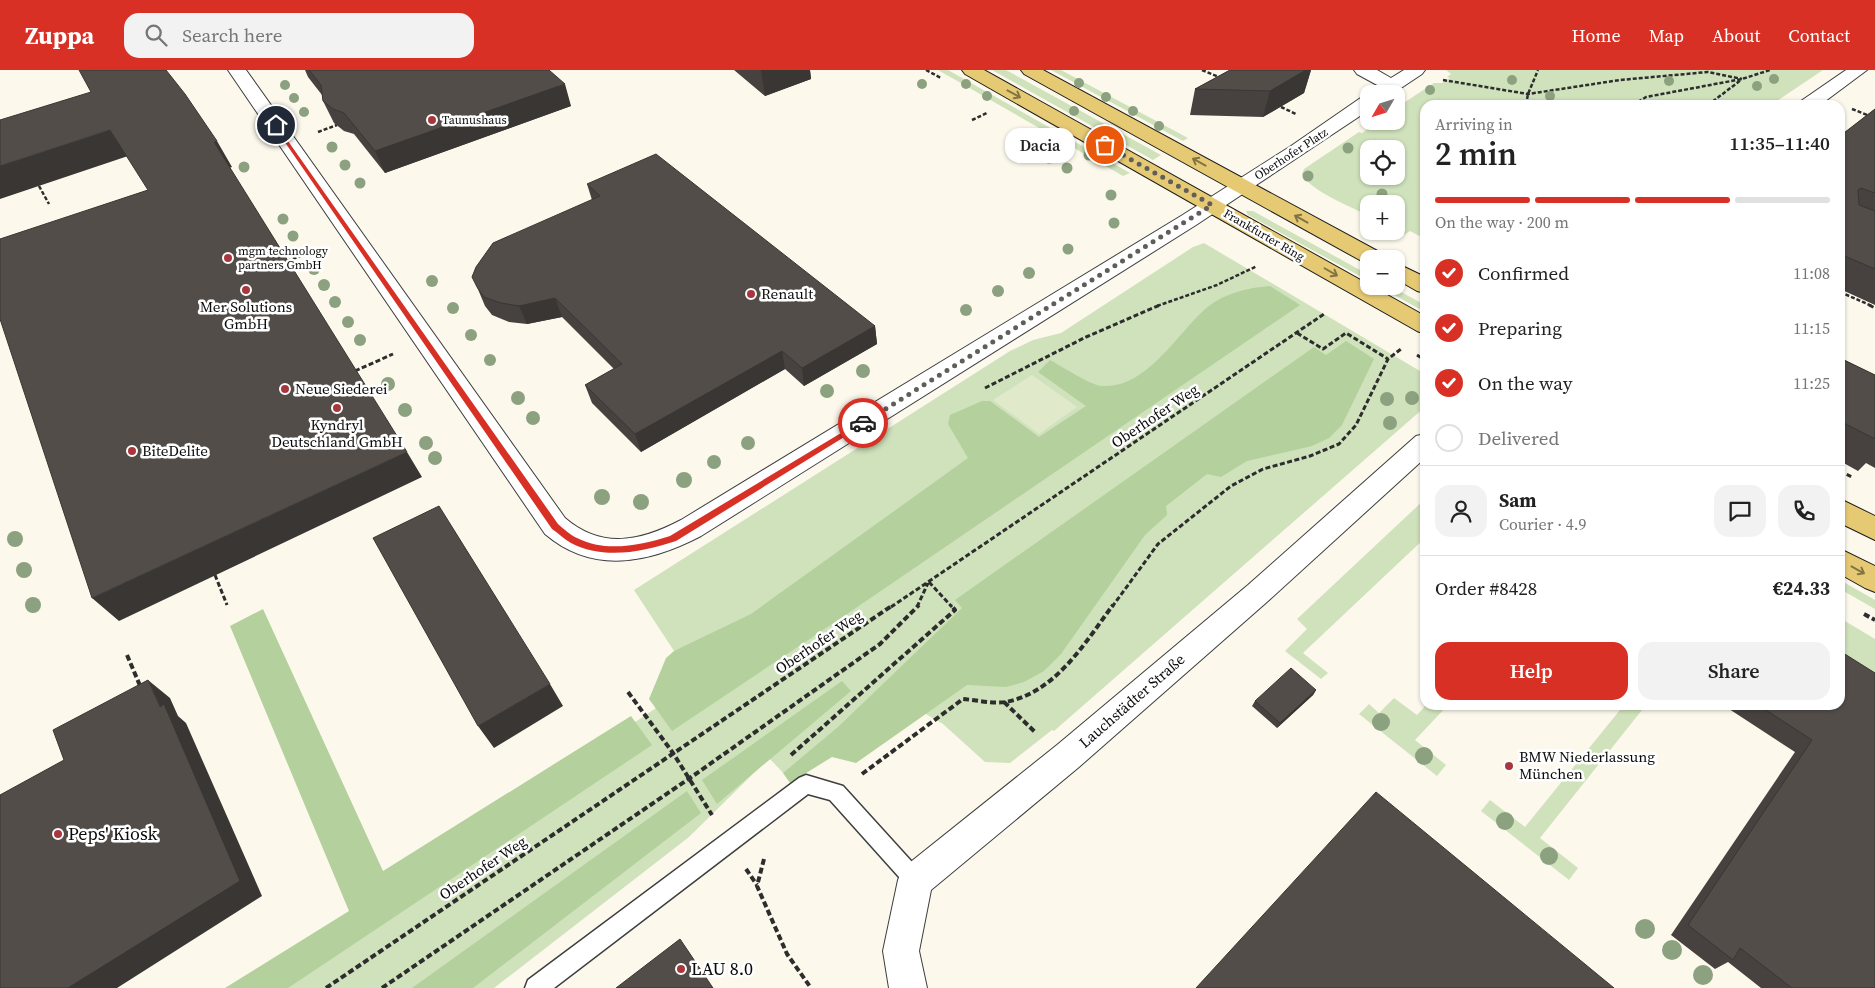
<!DOCTYPE html>
<html lang="en">
<head>
<meta charset="utf-8">
<style>
  :root { --surface:#fff; --page:#f2f2f2; --text:#222; --muted:#767676; --line:#e0e0e0; --accent:#d93025 }
  body { margin:0; font-family:"Source Serif 4",serif; background:var(--page); color:var(--text); height:100vh; display:flex; flex-direction:column; font-size:19px; white-space:nowrap }
  * { box-sizing:border-box; margin:0 }
  p { font-size:16px; color:var(--muted) }
  .icon { flex:none; width:28px; height:28px; fill:none; stroke:currentColor; stroke-width:2; stroke-linecap:round; stroke-linejoin:round }
  .map { position:relative; flex:1; overflow:hidden }
  .sheet { position:absolute; left:1420px; top:30px; width:425px; height:610px; display:flex; flex-direction:column; background:var(--surface); border-radius:15px; box-shadow:0 1px 4px #0004 }
  .sheet>* { flex:none }
  .needle { width:32px; rotate:231deg }
  .buttons { position:absolute; left:1360px; top:15px; display:grid; gap:10px }
  .buttons a { display:grid; place-items:center; width:45px; height:45px; border-radius:10px; background:var(--surface); box-shadow:0 1px 4px #0004; font-size:25px }
  .pin { position:absolute; display:grid; place-items:center; width:42px; height:42px; color:#fff; margin:-21px; border:2px solid #fff; border-radius:50%; box-shadow:0 1px 5px #0007 }
  .courier { position:absolute; display:grid; place-items:center; width:50px; height:50px; margin:-25px; border:4px solid #d93025; border-radius:50%; background:#fff; color:#222; box-shadow:0 1px 6px #0007 }
  .bubble { position:absolute; height:35px; border-radius:15px; background:var(--surface); box-shadow:0 1px 4px #0004; font-size:16px; font-weight:600; line-height:35px; text-align:center }
  .summary em { font-style:normal; font-weight:600 }
  .summary div { display:flex; flex-direction:column-reverse }
  .summary { display:flex; align-items:center; justify-content:space-between; height:85px; padding:0 15px }
  h1 { font-size:32px; font-weight:600; line-height:38px }
  .bar { display:grid; grid-template-columns:repeat(4,1fr); gap:8px 5px; align-content:center; height:60px; padding:0 15px }
  .bar i { height:6px; border-radius:4px; background:var(--line) }
  .bar .selected { background:var(--accent) }
  .bar p { grid-column:span 4 }
  .line { display:flex; align-items:center; gap:12px; padding:0 15px; border-top:1px solid var(--line) }
  .line div { flex:1 }
  .round { display:grid; place-items:center; flex:none; width:52px; height:52px; border-radius:15px; background:var(--page) }
  ol { padding:0 15px; list-style:none }
  li { display:flex; align-items:center; gap:15px; height:55px }
  li p { margin-inline-start:auto }
  li .icon { padding:5px; border-radius:50%; background:var(--accent); color:#fff; stroke-width:4 }
  li:last-child { color:var(--muted) }
  li i { width:28px; height:28px; border:2px solid var(--line); border-radius:50% }
  .action { display:flex; gap:10px; margin-top:auto; padding:10px 15px }
  .action a { flex:1; height:58px; border-radius:15px; background:var(--accent); color:#fff; font-size:20px; font-weight:600; line-height:58px; text-align:center }
  .action a+a { background:var(--page); color:var(--text) }
  header { display:flex; align-items:center; gap:30px; box-sizing:border-box; height:70px; padding:0 25px; background:var(--accent); color:#fff }
  header strong { font-size:24px }
  nav { display:flex; gap:28px; margin-inline-start:auto; font-size:18px }
  .search { width:350px; height:45px; background:var(--page); display:flex; align-items:center; gap:12px; box-sizing:border-box; padding:0 18px; border-radius:15px; color:var(--muted); font-size:19px }
  .map>svg:first-child { display:block }
  .green { fill:#cfe2bb; fill-rule:evenodd }
  .forest { fill:#b4d09c }
  .pitch { fill:#e0eacb }
  .lines { fill:none; stroke-linecap:round; stroke-linejoin:round }
  .service-casing { stroke:#3e3e3e; stroke-width:3 }
  .minor-casing { stroke:#3e3e3e; stroke-width:2 }
  .primary-casing { stroke:#1c1c1c; stroke-width:2 }
  .path-far2 { stroke:#2d2d2d; stroke-width:2.5; stroke-dasharray:4 2; stroke-linecap:butt }
  .path-far1 { stroke:#2d2d2d; stroke-width:3; stroke-dasharray:5 2.5; stroke-linecap:butt }
  .path { stroke:#2d2d2d; stroke-width:4; stroke-dasharray:6 3; stroke-linecap:butt }
  .service { fill:#fff; fill-rule:evenodd }
  .minor { fill:#fff; fill-rule:evenodd }
  .primary { fill:#e6c973; fill-rule:evenodd }
  .tree { fill:#8ca17f }
  .wall { fill:#47423f }
  .shaded-wall { fill:#393633 }
  .building { fill:#524d49; stroke:#393633 }
  .oneway { stroke:#837444 }
  .route { fill:#d93025 }
  .done { stroke:#5f5e5a; stroke-width:5; stroke-dasharray:0 9 }
  .poi-dot { fill:#a8373d; stroke:#fff; stroke-width:2 }
  .labels { text-anchor:middle; stroke-width:5; stroke-linejoin:round; paint-order:stroke }
  .far-poi-label { font-size:12px; fill:#0b0b0b; stroke:#fff; text-anchor:start }
  .far-street-label { font-size:12px; fill:#0b0b0b; stroke:#fff }
  .poi-label { font-size:15px; fill:#0b0b0b; stroke:#fff; text-anchor:start }
  .street-label { font-size:15px; fill:#0b0b0b; stroke:#fff }
  .near-poi-label { font-size:18px; fill:#0b0b0b; stroke:#fff; text-anchor:start }
</style>
</head>
<body>
<header>
<strong>Zuppa</strong>
<div class="search"><svg class="icon" aria-label="search" viewBox="0 0 24 24"><circle cx="10" cy="10" r="6"/><path d="M15 15l6 6"/></svg>Search here</div>
<nav><a>Home</a><a>Map</a><a>About</a><a>Contact</a></nav>
</header>
<div class="map">
<svg width="1875" height="918" viewBox="0 0 1875 918">
  <rect width="100%" height="100%" fill="#fcf9ec"/>
  <path class="green" d="M938,0h10l182,103 -7,3z
    M992,0h14l155,85 -8,5z
    M1051,0h10l127,68 -5,3z
    M1446,0h377l-52,35h-346v134l-15,-8 -6,4 -8,-4v-27h-27v12c-17,-9 -59,-25 -67,-42l2,-5 55,-37 3,1 18,-12h16v-13l38,-25h8l8,-5 -3,-1 4,-3zM1369,79h27v27h-27z
    M1246,141h7l116,64v6l-121,-66z
    M1204,173l221,131v33l-371,324 -2,-1 -42,33 -25,-1 -42,-38 -19,-11 -93,41 -41,26 -21,-22 -80,79 -195,151h-262l119,-76 350,-234 -20,-30 -7,3 -40,-61 376,-239 23,-11 28,-7 132,-86z
    M1378,216h12l35,19v7z
    M1425,429v39l-122,115 25,20 -7,6 -36,-28 22,-22 -10,-10z
    M1840,510l35,20v9l-35,-20z
    M1840,548l35,21v34l-35,-21z
    M1394,628l23,17 9,-10h22l-33,35 31,25 -9,11 -78,-62 10,-10 10,9z
    M1624,635h22l-106,133 38,30 -9,12 -88,-69 9,-11 35,27z"/>
  <path class="forest" d="M1270,216l30,19 -453,309 -175,117 -23,-32 17,-41 8,-7 77,-37 217,-156 -20,-34 2,-9 32,-14h8l49,36 47,-31 -48,-34 12,-12c11,6 42,26 52,26 43,3 73,-49 101,-75 18,-17 43,-23 67,-25z
    M1346,271l28,18 -32,66 -13,13 -17,8 -65,15 -26,16 -14,-3 -41,32 1,9 -22,20 -84,119 -17,17 -20,11 -18,5 -39,-2 -111,78 -24,-6 -42,26 -7,-10 55,-46 124,-119 -7,-8 359,-253 12,8z
    M263,539l120,262 248,-155 21,29 -364,243h-63l124,-77 -119,-285z
    M842,611l9,10 -134,113 -15,-24z
    M687,721l14,22 -228,175h-61z"/>
  <path class="pitch" d="M1032,305l45,32 -38,27 -46,-34z"/>
  <g class="lines">
    <defs>
      <path id="service" d="M806,705l37,11 79,87 3,7 -3,7 -7,3 -7,-3 -78,-87 -22,-6 -254,194h-29l3,-8 271,-202z"/>
      <path id="minor" d="M228,0h18l319,448c37,32 76,23 116,2l500,-304 110,-70 71,-49 7,-2v15l-173,115 -495,311c-52,27 -108,39 -156,-2z
        M1354,0h23l14,8 13,-8h21l-3,4 -30,20h-22l9,-8 -22,-12z
        M1846,0h21l-47,35h-21l2,-4z
        M1425,364v24l-157,143 -189,166 -148,123 -12,61 8,37h-38l-6,-37 15,-71 5,-12 154,-123 191,-160 168,-149z"/>
      <path id="primary" d="M962,0h22l441,246v18l-8,-3 -452,-257z
        M1021,0h22l340,184 3,5h-17v5h-2l-343,-190z
        M1396,193l29,14v16l-8,-2 -21,-12z
        M1840,429l35,17v24l-35,-17z
        M1840,479l35,17v26l-10,-4 -25,-14z"/>
    </defs>
    <use href="#service" class="service-casing"/>
    <use href="#minor" class="minor-casing"/>
    <use href="#primary" class="primary-casing"/>
    <path class="path-far2" d="M926,0l15,8
      M1202,0l17,7
      M1443,10l85,14 92,-14 88,-8 34,7
      M1526,35l2,-11 10,-24
      M1633,35l13,-8 96,-18 28,-9
      M1708,35l33,-25
      M1281,37l15,7
      M1852,39l23,9
      M972,50l15,-7
      M318,62l19,-7
      M39,116l10,18
      M1423,176l2,-1
      M287,191l35,-13
      M1840,222l32,14
      M1157,236l60,-21 40,-19"/>
    <path class="path-far1" d="M1869,235l6,3
      M1297,263l26,16 23,-16 42,26
      M1417,285l8,5
      M355,301l38,-17
      M985,318l101,-51 74,-32
      M1840,401l12,6
      M215,505l12,30
      M929,512l23,25
      M891,537l433,-293
      M917,537l11,-24
      M1112,537l46,-63 73,-58 32,-17 47,-13 29,-12 17,-19 32,-66 13,-10"/>
    <path class="path" d="M1864,544l11,6
      M127,585l14,33
      M628,622l45,61 39,62
      M1004,632l32,31
      M791,685l164,-145 -4,-5
      M862,704l101,-75c13,1 30,5 43,3 50,-10 78,-58 107,-97
      M764,789l-7,27 30,68 24,34
      M746,799l11,16
      M326,918l567,-383
      M382,918l308,-210 190,-134 39,-39"/>
    <use href="#service" class="service"/>
    <use href="#minor" class="minor"/>
    <use href="#primary" class="primary"/>
  </g>
  <g class="tree">
    <circle cx="1774" cy="9" r="5"/>
    <circle cx="1512" cy="10" r="5"/>
    <circle cx="1669" cy="11" r="5"/>
    <circle cx="1079" cy="13" r="5"/>
    <circle cx="922" cy="14" r="5"/>
    <circle cx="966" cy="14" r="5"/>
    <circle cx="285" cy="15" r="5"/>
    <circle cx="1757" cy="16" r="5"/>
    <circle cx="1430" cy="20" r="5"/>
    <circle cx="987" cy="26" r="5"/>
    <circle cx="1550" cy="26" r="5"/>
    <circle cx="1106" cy="27" r="5"/>
    <circle cx="294" cy="28" r="5"/>
    <circle cx="1074" cy="41" r="5"/>
    <circle cx="1133" cy="41" r="5"/>
    <circle cx="304" cy="42" r="5"/>
    <circle cx="1159" cy="56" r="5"/>
    <circle cx="1055" cy="65" r="5"/>
    <circle cx="1022" cy="72" r="5"/>
    <circle cx="332" cy="77" r="5.5"/>
    <circle cx="1348" cy="78" r="5.5"/>
    <circle cx="1089" cy="85" r="5.5"/>
    <circle cx="1049" cy="88" r="5.5"/>
    <circle cx="345" cy="95" r="5.5"/>
    <circle cx="244" cy="97" r="5.5"/>
    <circle cx="1067" cy="98" r="5.5"/>
    <circle cx="1308" cy="106" r="5.5"/>
    <circle cx="360" cy="113" r="5.5"/>
    <circle cx="1382" cy="124" r="5.5"/>
    <circle cx="1111" cy="125" r="5.5"/>
    <circle cx="283" cy="149" r="5.5"/>
    <circle cx="1114" cy="153" r="5.5"/>
    <circle cx="293" cy="166" r="5.5"/>
    <circle cx="1068" cy="179" r="5.5"/>
    <circle cx="314" cy="199" r="6"/>
    <circle cx="1029" cy="203" r="6"/>
    <circle cx="432" cy="211" r="6"/>
    <circle cx="324" cy="215" r="6"/>
    <circle cx="998" cy="221" r="6"/>
    <circle cx="335" cy="232" r="6"/>
    <circle cx="453" cy="238" r="6"/>
    <circle cx="966" cy="240" r="6"/>
    <circle cx="348" cy="252" r="6"/>
    <circle cx="471" cy="265" r="6"/>
    <circle cx="360" cy="270" r="6"/>
    <circle cx="490" cy="290" r="6"/>
    <circle cx="863" cy="301" r="7"/>
    <circle cx="388" cy="314" r="7"/>
    <circle cx="827" cy="321" r="7"/>
    <circle cx="518" cy="328" r="7"/>
    <circle cx="1412" cy="328" r="7"/>
    <circle cx="1387" cy="329" r="7"/>
    <circle cx="405" cy="340" r="7"/>
    <circle cx="533" cy="348" r="7"/>
    <circle cx="1390" cy="353" r="7"/>
    <circle cx="426" cy="373" r="7"/>
    <circle cx="748" cy="373" r="7"/>
    <circle cx="435" cy="388" r="7"/>
    <circle cx="714" cy="392" r="7"/>
    <circle cx="684" cy="410" r="8"/>
    <circle cx="602" cy="427" r="8"/>
    <circle cx="641" cy="432" r="8"/>
    <circle cx="15" cy="469" r="8"/>
    <circle cx="24" cy="500" r="8"/>
    <circle cx="33" cy="535" r="8"/>
    <circle cx="1381" cy="652" r="9"/>
    <circle cx="1424" cy="686" r="9"/>
    <circle cx="1505" cy="751" r="9"/>
    <circle cx="1549" cy="786" r="9"/>
    <circle cx="1645" cy="859" r="10"/>
    <circle cx="1672" cy="880" r="10"/>
    <circle cx="1703" cy="905" r="10"/>
  </g>
  <path class="wall" d="M305,0h244l22,36 -186,67 -31,-39 -10,-3 -10,-8 -11,-22 -1,-6 -14,-18z
    M734,0h76l1,9 -46,17z
    M1230,0h81l-7,23 -41,24 -73,-2 5,-26z
    M1875,39v196l-35,-16v-153z
    M587,114l288,142 2,18 -73,42 -19,-17 -144,83 -49,-49 -7,-18 29,-16 -52,-52 -35,7 -18,-2 -17,-7 -7,-9 -8,-19 115,-87z
    M1840,288l35,17v93l-9,-5 -8,8 -18,-10z
    M1316,620l-3,5 -36,33 -25,-22 3,-5z
    M1723,635h117l35,283h-114l-33,-26 -13,7 -44,-34 124,-183z"/>
  <path class="shaded-wall" d="M761,0h49l1,9 -46,17z
    M1306,0h5l-7,23 -41,24 7,-26z
    M565,14l6,22 -186,67 -10,-22z
    M110,60l18,26 -128,43v-33z
    M217,71l15,26 -3,1 -15,-26z
    M555,228l7,19 -35,7 -8,-18z
    M875,256l2,18 -73,42 -2,-18z
    M782,281l3,18 -144,83 -6,-18z
    M407,382l15,25 -303,144 -27,-23z
    M148,610l22,18 8,18 8,7 76,173 -145,92h-49l92,-281z
    M550,614l13,22 -69,42 -16,-22z
    M1316,620l-3,5 -36,33 3,-5z"/>
  <path class="building" d="M79,0h87l19,24 32,47 -3,1 193,310 -315,146 -92,-279v-80l148,-49 -38,-60 -110,36v-46l91,-28z
    M309,0h240l16,14 -190,67 -31,-38 -11,-4 -10,-8 -2,-16z
    M1230,0h76l-36,21 -75,-2z
    M1875,39v84l-14,-5 -3,2 1,15 16,6v58l-35,-15v-118z
    M656,84l219,172 -73,42 -20,-17 -147,83 -50,-49 37,-21 -67,-66 -36,8 -18,-3 -17,-6 -7,-10 -5,-10 4,-10 17,-24 107,-47 -13,-12z
    M1840,288l35,17v64l-35,-18z
    M439,436l111,178 -72,42 -105,-188z
    M1840,581l35,22v315h-83l-52,-40 -7,12 -45,-35 124,-185 -54,-35h82z
    M1291,598l25,22 -36,33 -25,-22z
    M148,610l12,27 4,-3 76,177 -172,107h-68v-193l64,-35 -11,-30z
    M1376,722l238,196h-418z
    M680,869l33,49h-97z"/>
  <defs><path id="oneway-shaft" d="M-6 0H5M1.5-3L5.5 0L1.5 3" fill="none" stroke-width="1.6" stroke-linecap="round" stroke-linejoin="round" transform="scale(1.25)"/></defs>
  <g class="oneway">
    <use href="#oneway-shaft" transform="translate(1014 24) rotate(29)"/>
    <use href="#oneway-shaft" transform="translate(1199 92) rotate(-151)"/>
    <use href="#oneway-shaft" transform="translate(1301 149) rotate(-151)"/>
    <use href="#oneway-shaft" transform="translate(1331 202) rotate(30)"/>
    <use href="#oneway-shaft" transform="translate(1858 500) rotate(29)"/>
  </g>
  <path class="route" d="M276,54l282,400c6,5 12,11 19,14 29,15 64,7 93,-2l191,-115h2l4,2 -191,118c-33,11 -73,19 -105,2 -7,-4 -13,-10 -19,-14l-279,-404z"/>
  <g class="lines">
    <path class="done" d="M863,353l349,-218 -107,-60"/>
  </g>
  <g class="poi-dot">
    <circle cx="432" cy="50" r="5"/>
    <circle cx="228" cy="188" r="5"/>
    <circle cx="246" cy="220" r="5"/>
    <circle cx="751" cy="224" r="5"/>
    <circle cx="285" cy="319" r="5"/>
    <circle cx="337" cy="338" r="5"/>
    <circle cx="132" cy="381" r="5"/>
    <circle cx="1509" cy="696" r="5"/>
    <circle cx="58" cy="764" r="5"/>
    <circle cx="681" cy="899" r="5"/>
  </g>
  <g class="labels">
    <g class="far-poi-label">
      <text x="442" y="54">Taunushaus</text>
      <text x="238" y="185">mgm technology<tspan x="238" dy="14">partners GmbH</tspan></text>
    </g>
    <g class="far-street-label">
      <text transform="translate(1291 84) rotate(-33)" y="4">Oberhofer Platz</text>
      <text transform="translate(1264 165) rotate(30)" y="4">Frankfurter Ring</text>
    </g>
    <g class="poi-label">
      <text x="761" y="229">Renault</text>
      <text x="246" y="242" text-anchor="middle">Mer Solutions<tspan x="246" dy="17">GmbH</tspan></text>
      <text x="295" y="324">Neue Siederei</text>
      <text x="337" y="360" text-anchor="middle">Kyndryl<tspan x="337" dy="17">Deutschland GmbH</tspan></text>
      <text x="142" y="386">BiteDelite</text>
      <text x="1519" y="692">BMW Niederlassung<tspan x="1519" dy="17">München</tspan></text>
    </g>
    <g class="street-label">
      <text transform="translate(1155 346) rotate(-34)" y="5">Oberhofer Weg</text>
      <text transform="translate(819 572) rotate(-34)" y="5">Oberhofer Weg</text>
      <text transform="translate(1132 631) rotate(-41)" y="5">Lauchstädter Straße</text>
      <text transform="translate(483 798) rotate(-34)" y="5">Oberhofer Weg</text>
    </g>
    <g class="near-poi-label">
      <text x="68" y="770">Peps' Kiosk</text>
      <text x="691" y="905">LAU 8.0</text>
    </g>
  </g>
</svg>
<div class="buttons">
<a><svg class="needle" viewBox="-14 -14 28 28"><path d="M0-13l5 13h-10z" fill="#e53935"/><path d="M0 13l5-13h-10z" fill="#767676"/></svg></a>
<a><svg class="icon" aria-label="locate" viewBox="0 0 24 24"><circle cx="12" cy="12" r="6"/><path d="M12 2v4M12 18v4M2 12h4M18 12h4"/></svg></a>
<a>+</a>
<a>−</a>
</div>
<div class="pin" style="left:1105px;top:75px;background:#ea580c"><svg class="icon" aria-label="bag" viewBox="0 0 24 24"><path d="M5 8h14l-1 12H6zM9 8a3 3 0 0 1 6 0"/></svg></div>
<div class="pin" style="left:276px;top:55px;background:#1f2937"><svg class="icon" aria-label="home" viewBox="0 0 24 24"><path d="M3 11l9-7 9 7M6 9v11h12V9"/></svg></div>
<div class="courier" style="left:863px;top:353px"><svg class="icon" aria-label="car" viewBox="0 0 24 24"><path d="M5 17H2v-5l4-1 3-4h7l3 4 3 1v5h-3M9 17h6M6 11h13"/><circle cx="7" cy="17" r="2"/><circle cx="17" cy="17" r="2"/></svg></div>
<div class="bubble" style="left:1005px;top:58px;width:70px">Dacia</div>
<section class="sheet">
<div class="summary"><div><h1>2 min</h1><p>Arriving in</p></div><em>11:35–11:40</em></div>
<div class="bar"><i class="selected"></i><i class="selected"></i><i class="selected"></i><i></i><p>On the way · 200 m</p></div>
<ol>
<li><svg class="icon" aria-label="check" viewBox="0 0 24 24"><path d="M5 12l5 5 9-10"/></svg>Confirmed<p>11:08</p></li>
<li><svg class="icon" aria-label="check" viewBox="0 0 24 24"><path d="M5 12l5 5 9-10"/></svg>Preparing<p>11:15</p></li>
<li><svg class="icon" aria-label="check" viewBox="0 0 24 24"><path d="M5 12l5 5 9-10"/></svg>On the way<p>11:25</p></li>
<li><i></i>Delivered</li>
</ol>
<div class="line" style="height:90px"><a class="round"><svg class="icon" aria-label="person" viewBox="0 0 24 24"><circle cx="12" cy="8" r="4"/><path d="M4 21q1-7 8-7t8 7"/></svg></a><div><b>Sam</b><p>Courier · 4.9</p></div><a class="round"><svg class="icon" aria-label="chat" viewBox="0 0 24 24"><path d="M4 5h16v11H9l-5 4z"/></svg></a><a class="round"><svg class="icon" aria-label="phone" viewBox="0 0 24 24"><path d="M5 4h4l2 5-3 2q2 4 5 5l2-3 5 2v4C11 20 4 13 5 4z"/></svg></a></div>
<div class="line" style="height:65px"><div>Order #8428</div><b>€24.33</b></div>
<div class="action"><a>Help</a><a>Share</a></div>
</section>
</div>
</body>
</html>
